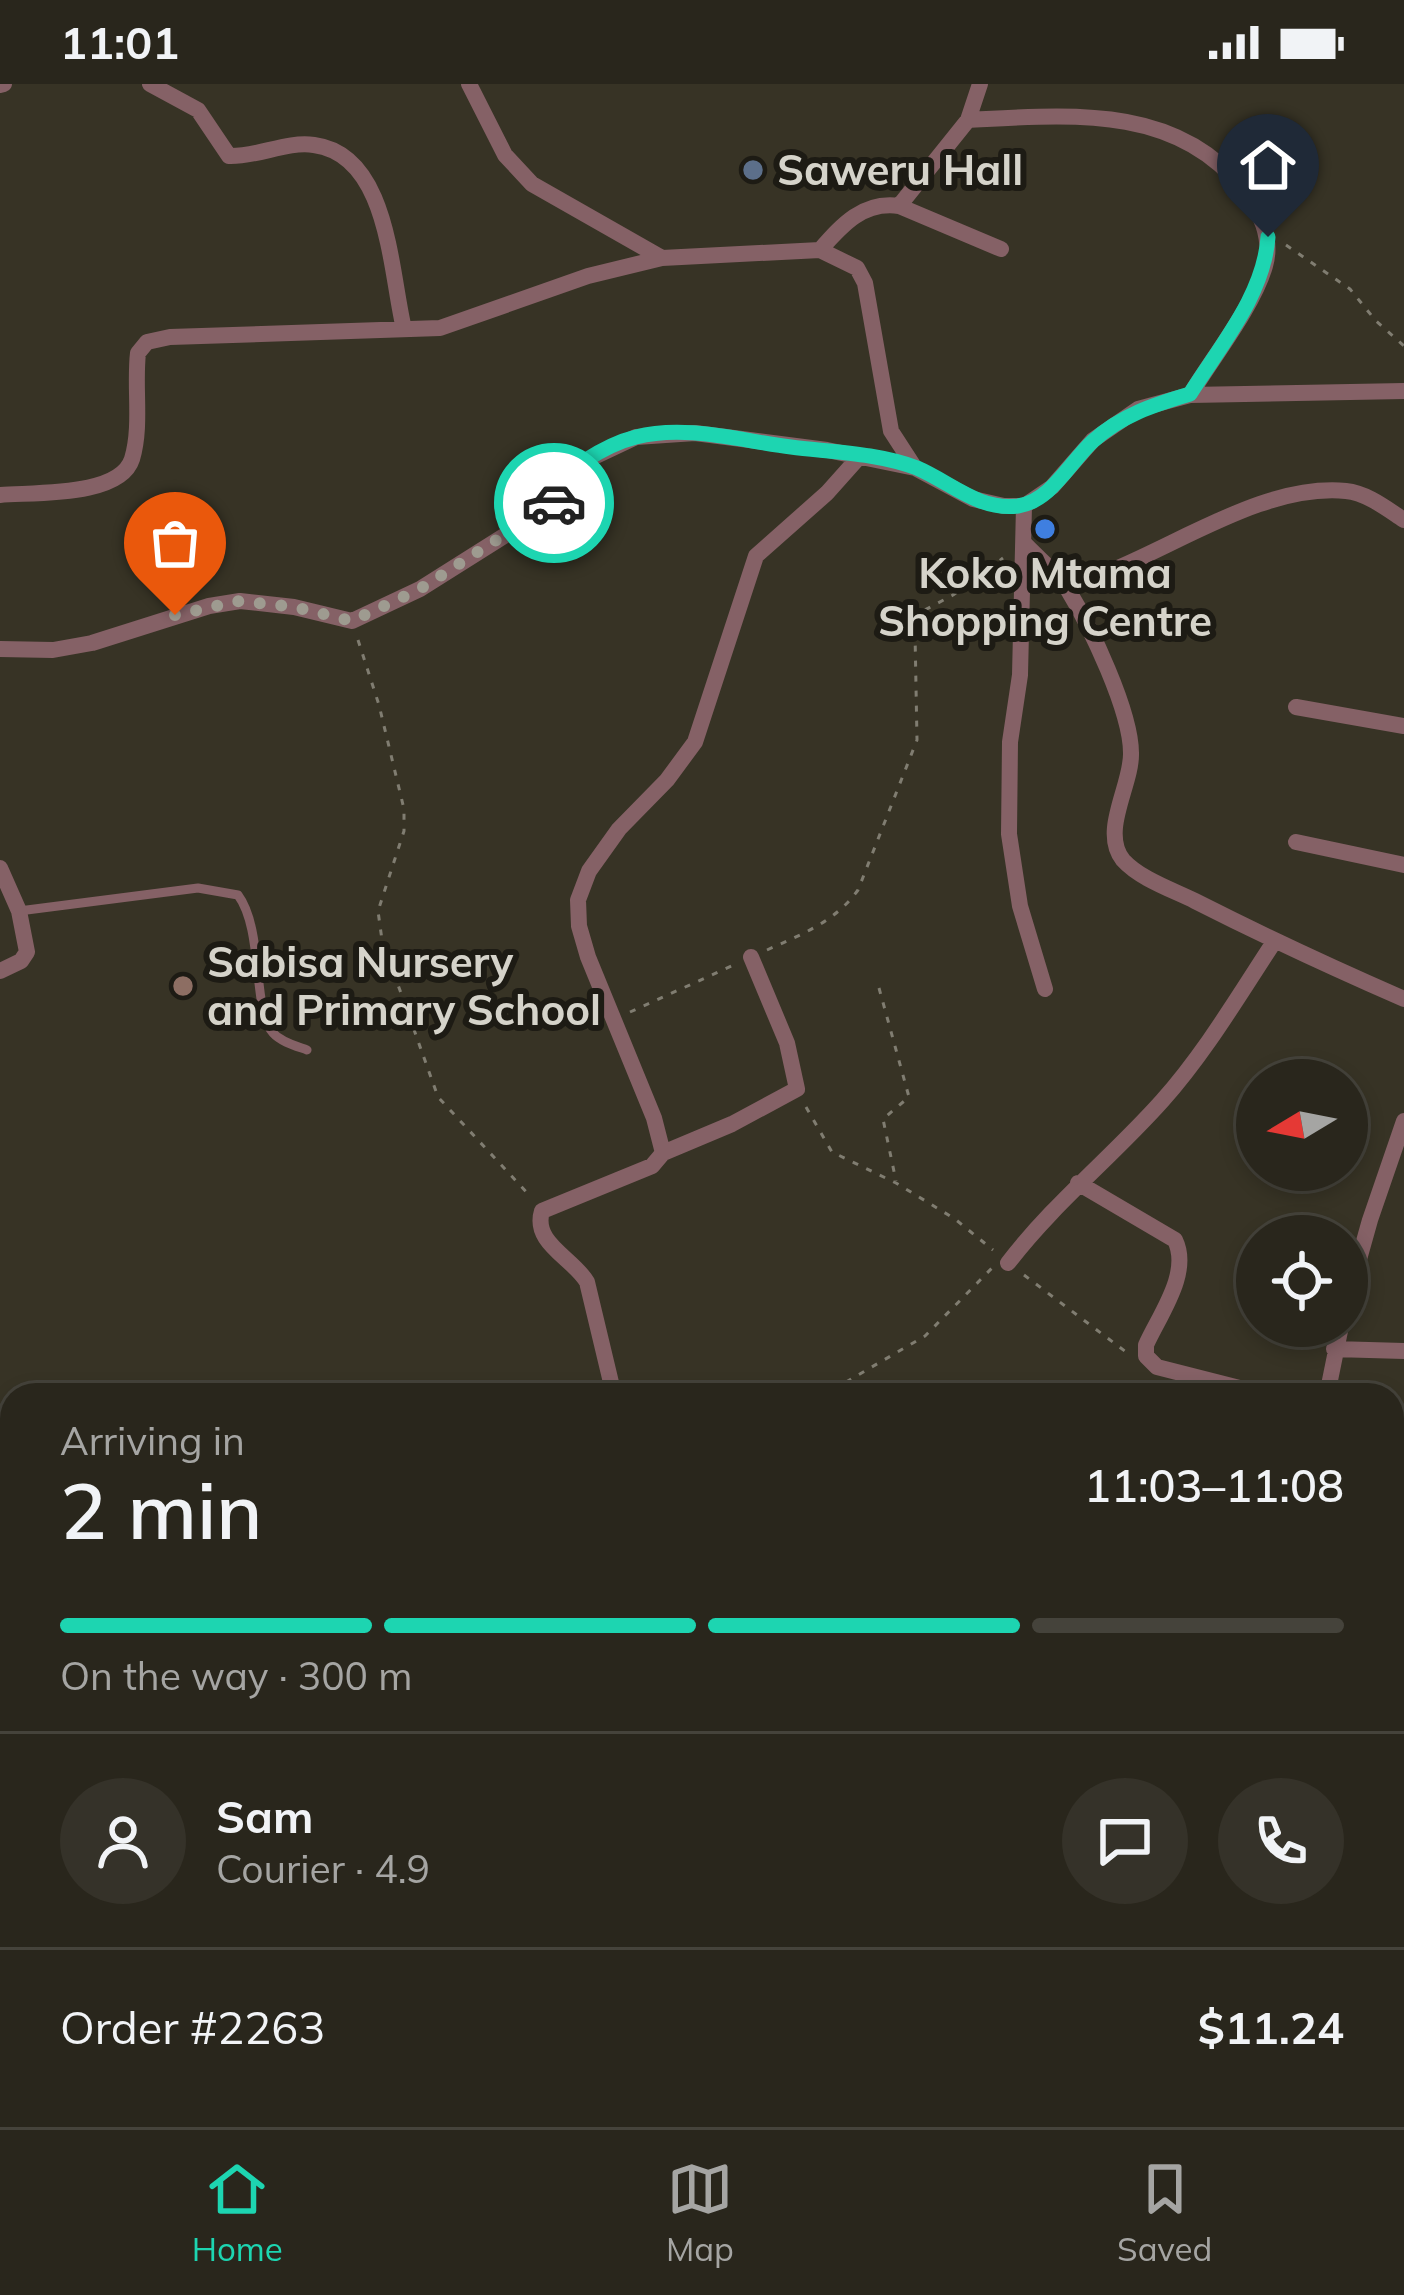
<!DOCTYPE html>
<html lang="en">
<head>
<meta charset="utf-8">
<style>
  :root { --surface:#29261c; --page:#353229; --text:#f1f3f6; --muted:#a5a5a3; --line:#45433b; --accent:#1dd5b1 }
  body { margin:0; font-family:Mulish,sans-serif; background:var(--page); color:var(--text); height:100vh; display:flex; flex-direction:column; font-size:45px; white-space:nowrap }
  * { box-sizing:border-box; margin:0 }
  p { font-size:39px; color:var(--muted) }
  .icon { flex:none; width:66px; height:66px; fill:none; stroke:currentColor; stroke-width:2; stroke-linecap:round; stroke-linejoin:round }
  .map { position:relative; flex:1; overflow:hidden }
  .side { position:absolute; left:0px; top:1299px; width:1404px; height:744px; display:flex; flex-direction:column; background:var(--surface); border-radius:36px 36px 0 0; box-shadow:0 6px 18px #0003,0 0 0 3px var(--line) }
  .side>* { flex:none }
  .needle { width:78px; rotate:260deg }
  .tools { position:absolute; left:1236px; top:975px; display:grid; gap:24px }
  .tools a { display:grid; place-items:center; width:132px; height:132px; border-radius:50%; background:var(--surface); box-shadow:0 6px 18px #0003,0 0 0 3px var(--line); font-size:60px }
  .pin { position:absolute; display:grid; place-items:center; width:102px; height:102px; color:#fff; margin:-123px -51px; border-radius:50% 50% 50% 0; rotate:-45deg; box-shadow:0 0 12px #0007 }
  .pin .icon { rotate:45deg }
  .courier { position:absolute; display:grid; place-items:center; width:120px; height:120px; margin:-60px; border:9px solid #1dd5b1; border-radius:50%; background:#fff; color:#222; box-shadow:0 3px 15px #0007 }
  .summary em { font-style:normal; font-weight:600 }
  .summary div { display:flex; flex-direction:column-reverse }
  .summary { display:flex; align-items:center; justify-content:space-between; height:204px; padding:0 60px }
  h1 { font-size:78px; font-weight:600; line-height:90px }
  .bar { display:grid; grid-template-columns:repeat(4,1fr); gap:18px 12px; align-content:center; height:144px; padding:0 60px }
  .bar i { height:15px; border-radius:9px; background:var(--line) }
  .bar .current { background:var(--accent) }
  .bar p { grid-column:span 4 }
  .line { display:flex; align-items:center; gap:30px; padding:0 60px; border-top:3px solid var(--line) }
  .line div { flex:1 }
  .round { display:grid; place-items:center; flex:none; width:126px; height:126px; border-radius:63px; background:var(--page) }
  .status { display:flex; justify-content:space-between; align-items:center; height:84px; padding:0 60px; background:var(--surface); direction:ltr }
  .status svg { height:33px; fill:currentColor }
  .menu { display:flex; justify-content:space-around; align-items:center; height:168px; border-top:3px solid var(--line); background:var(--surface); font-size:33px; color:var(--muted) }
  .menu a { display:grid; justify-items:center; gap:6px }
  .menu .current { color:var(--accent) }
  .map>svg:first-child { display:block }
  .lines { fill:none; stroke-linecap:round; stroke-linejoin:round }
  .path { stroke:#807d71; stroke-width:3; stroke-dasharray:6 9; stroke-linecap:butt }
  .lane { stroke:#856166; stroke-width:9 }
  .street { stroke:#856166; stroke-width:16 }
  .done { stroke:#9e9b90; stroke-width:12; stroke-dasharray:0 21.6 }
  .route { stroke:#1dd5b1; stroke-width:15 }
  .service-dot { fill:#5c6f8a; stroke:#1d1b14; stroke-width:4.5 }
  .shop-dot { fill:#3f7fe0; stroke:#1d1b14; stroke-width:4.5 }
  .education-dot { fill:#8d6e63; stroke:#1d1b14; stroke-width:4.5 }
  .labels { text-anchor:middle; stroke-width:12; stroke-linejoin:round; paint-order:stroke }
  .poi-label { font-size:42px; font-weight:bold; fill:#d5d3ca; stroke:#1d1b14; text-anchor:start }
</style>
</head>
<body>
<div class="status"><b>11:01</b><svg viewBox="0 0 49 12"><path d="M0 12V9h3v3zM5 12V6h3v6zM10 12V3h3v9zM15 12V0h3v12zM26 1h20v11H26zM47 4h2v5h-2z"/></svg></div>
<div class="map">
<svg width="1404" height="2043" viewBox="0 0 1404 2043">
  <rect width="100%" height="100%" fill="#373325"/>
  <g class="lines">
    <path class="path" d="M1286,161l64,44 26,32 28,25
      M358,556l21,65 25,104v22l-26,80 4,29 56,157 93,100
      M767,866c35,-16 68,-28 91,-60l59,-150 -2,-107 6,-21 32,-17 50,-37
      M879,904l30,109 -26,22 13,62
      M630,928l106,-48
      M806,1023l26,45 64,31 59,36 38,31
      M1024,1191l102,77
      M846,1298l79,-46 67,-68
      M0,1871l12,1
      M1392,1926l12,12
      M243,2031l10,12"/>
    <path class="lane" d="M19,827l179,-23 40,7c26,35 14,115 35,138 8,9 23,13 34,17"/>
    <path class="street" d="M150,0l48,26 31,46c29,1 57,-15 85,-11 75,10 76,126 90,184
      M469,0l36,71 27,29 130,74
      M0,1l4,-1
      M968,36l12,-36
      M899,122l69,-86c98,-5 208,-17 275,69 17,21 30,50 22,77 -12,41 -52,91 -75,129
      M820,166c22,-25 43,-49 79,-44l102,43
      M0,411c34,-3 120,2 132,-36 10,-33 2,-72 6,-106l9,-11 23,-5 270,-9 148,-52 74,-18 158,-8 37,18 8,15 26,148 24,37
      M1024,422l-4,169 -10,67 -1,92 11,72 25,83
      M1024,459c14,15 33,30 44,47 22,36 63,121 63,163 1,32 -31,78 -8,107 17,19 50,30 72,41 69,35 138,67 209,98
      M1066,502c87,-21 187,-104 280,-95 21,2 41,18 58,29
      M0,565l53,1 39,-7 117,-37 31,-5 54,6 58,14 68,-32 119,-75 24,-18 18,-33 55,-26 59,-4 132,17 88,18 58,31 31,7h20l28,-19 41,-47 45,-31 52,-14 214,-4
      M1296,623l108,19
      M1296,758l108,23
      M0,784l19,43 8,41 -6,9 -21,10
      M663,1069l69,-29 65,-35 -10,-46 -36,-86
      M1078,1099l97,57c16,33 -15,74 -29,105v11l11,11 110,28
      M1008,1179c46,-60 104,-106 154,-162 43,-48 77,-106 112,-159
      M1347,1218l23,-82 34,-99
      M1334,1265l70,2
      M614,1311l-27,-113c-14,-24 -55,-39 -45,-71l110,-45 11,-13 -9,-35 -66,-161 -9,-31 -1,-26 11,-29 30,-42 48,-49 28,-38 61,-186 71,-63 33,-37
      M1327,1311l14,-69
      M1392,1482l12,2
      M493,2031l10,12
      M733,2031v12
      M1319,2031l1,12
      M1183,2043l6,-12"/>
  </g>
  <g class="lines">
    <path class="done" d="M175,531l64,-14 55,6 58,14 68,-32 134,-86"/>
    <path class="route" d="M554,419c15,-11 17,-33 32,-43 14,-9 34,-19 50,-23 50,-13 105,4 155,10 40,5 87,6 126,21 33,14 62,43 101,38 33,-5 52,-44 75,-65 29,-26 60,-36 97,-47 30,-48 74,-99 78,-157"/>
  </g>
  <circle class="service-dot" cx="753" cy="86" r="12"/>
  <circle class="shop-dot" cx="1045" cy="445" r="12"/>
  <circle class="education-dot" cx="183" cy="902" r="12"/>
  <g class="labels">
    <g class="poi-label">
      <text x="777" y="101">Saweru Hall</text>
      <text x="1045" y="504" text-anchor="middle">Koko Mtama<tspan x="1045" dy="48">Shopping Centre</tspan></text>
      <text x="207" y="893">Sabisa Nursery<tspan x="207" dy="48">and Primary School</tspan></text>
    </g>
  </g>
</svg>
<div class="tools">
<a><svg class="needle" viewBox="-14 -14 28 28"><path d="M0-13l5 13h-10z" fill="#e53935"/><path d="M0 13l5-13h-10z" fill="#a5a5a3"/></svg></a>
<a><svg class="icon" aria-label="locate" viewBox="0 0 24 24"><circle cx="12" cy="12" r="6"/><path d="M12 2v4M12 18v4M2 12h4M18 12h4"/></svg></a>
</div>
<div class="pin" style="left:175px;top:531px;background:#ea580c"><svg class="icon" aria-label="bag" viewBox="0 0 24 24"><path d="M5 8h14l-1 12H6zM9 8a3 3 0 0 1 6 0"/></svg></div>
<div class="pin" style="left:1268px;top:153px;background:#1f2937"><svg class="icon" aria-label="home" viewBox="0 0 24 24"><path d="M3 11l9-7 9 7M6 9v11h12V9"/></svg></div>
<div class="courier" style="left:554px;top:419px"><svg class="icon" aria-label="car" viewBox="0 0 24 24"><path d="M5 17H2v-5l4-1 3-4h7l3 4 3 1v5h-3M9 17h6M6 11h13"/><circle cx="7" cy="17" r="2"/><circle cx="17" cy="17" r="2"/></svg></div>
<section class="side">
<div class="summary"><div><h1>2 min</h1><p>Arriving in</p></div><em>11:03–11:08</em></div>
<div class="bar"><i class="current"></i><i class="current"></i><i class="current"></i><i></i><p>On the way · 300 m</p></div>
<div class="line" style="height:216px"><a class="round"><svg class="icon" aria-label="person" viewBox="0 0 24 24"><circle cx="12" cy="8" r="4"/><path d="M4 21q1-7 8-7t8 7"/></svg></a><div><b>Sam</b><p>Courier · 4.9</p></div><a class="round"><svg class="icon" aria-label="chat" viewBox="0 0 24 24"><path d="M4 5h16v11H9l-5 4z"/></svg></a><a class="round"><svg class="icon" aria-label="phone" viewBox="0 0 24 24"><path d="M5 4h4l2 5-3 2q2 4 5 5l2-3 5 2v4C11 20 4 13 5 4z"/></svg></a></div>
<div class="line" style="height:156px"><div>Order #2263</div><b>$11.24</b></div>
</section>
</div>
<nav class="menu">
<a class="current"><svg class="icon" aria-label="home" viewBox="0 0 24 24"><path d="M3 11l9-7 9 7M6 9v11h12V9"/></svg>Home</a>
<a><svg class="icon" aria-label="map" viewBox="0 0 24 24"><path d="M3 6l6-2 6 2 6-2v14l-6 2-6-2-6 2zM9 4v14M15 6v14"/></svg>Map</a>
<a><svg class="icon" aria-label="saved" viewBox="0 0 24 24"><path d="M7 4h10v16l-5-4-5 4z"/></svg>Saved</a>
</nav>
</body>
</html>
